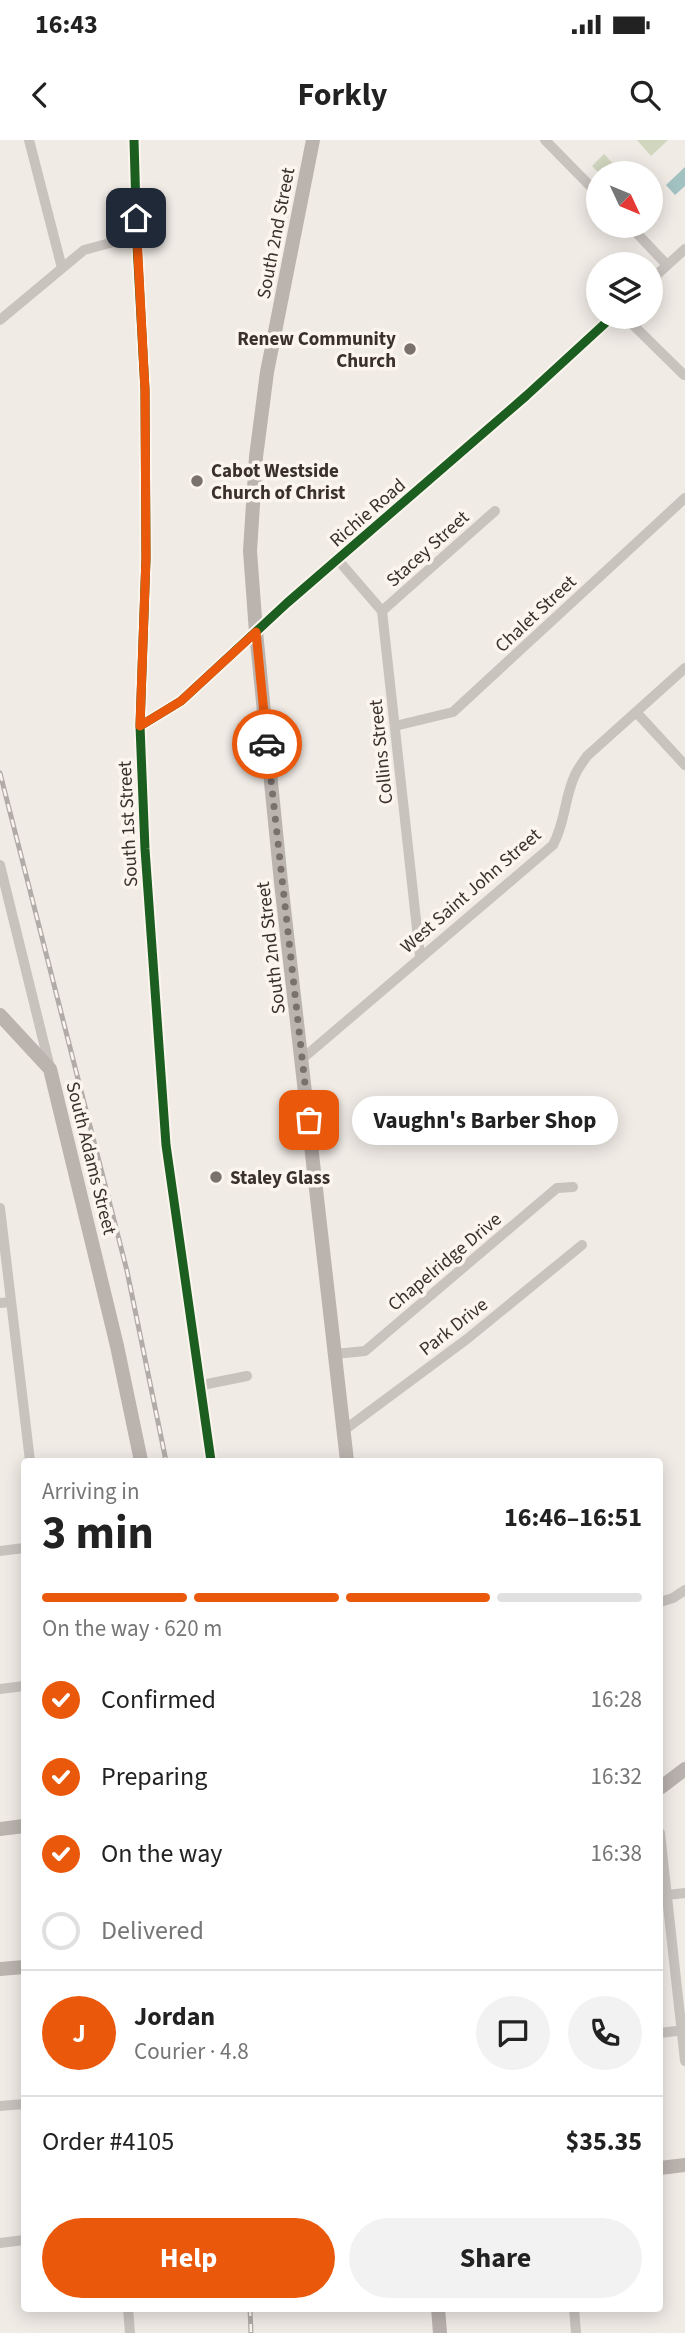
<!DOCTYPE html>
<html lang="en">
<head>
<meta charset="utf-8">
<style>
  :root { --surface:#fff; --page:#f2f2f2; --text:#222; --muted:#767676; --line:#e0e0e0; --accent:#ea580c }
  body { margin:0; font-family:"Source Sans 3",sans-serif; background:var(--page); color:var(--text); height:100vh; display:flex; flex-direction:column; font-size:26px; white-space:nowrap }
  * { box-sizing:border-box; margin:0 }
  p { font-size:23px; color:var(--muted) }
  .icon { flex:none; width:38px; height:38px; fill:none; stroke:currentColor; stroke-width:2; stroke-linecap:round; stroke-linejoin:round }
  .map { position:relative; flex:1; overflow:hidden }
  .side { position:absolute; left:21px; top:1318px; width:642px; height:854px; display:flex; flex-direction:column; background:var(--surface); border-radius:7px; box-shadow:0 4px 18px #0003 }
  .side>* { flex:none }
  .needle { width:46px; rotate:134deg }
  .controls { position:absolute; left:586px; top:21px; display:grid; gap:14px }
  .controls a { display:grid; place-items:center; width:77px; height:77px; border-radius:50%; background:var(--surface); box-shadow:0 4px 18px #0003; font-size:35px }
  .pin { position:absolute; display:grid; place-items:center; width:60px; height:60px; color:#fff; margin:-30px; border-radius:14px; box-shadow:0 4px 10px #0006 }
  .courier { position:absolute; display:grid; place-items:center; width:70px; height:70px; margin:-35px; border:5px solid #ea580c; border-radius:50%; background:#fff; color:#222; box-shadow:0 2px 9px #0007 }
  .bubble { position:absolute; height:49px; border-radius:24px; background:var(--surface); box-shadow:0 4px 18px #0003; font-size:23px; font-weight:700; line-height:49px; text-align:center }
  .summary em { font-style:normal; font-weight:700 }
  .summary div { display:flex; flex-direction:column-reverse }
  .summary { display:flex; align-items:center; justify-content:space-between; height:119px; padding:0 21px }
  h1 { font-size:46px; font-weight:700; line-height:52px }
  .bar { display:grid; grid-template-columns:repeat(4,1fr); gap:10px 7px; align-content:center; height:84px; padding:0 21px }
  .bar i { height:9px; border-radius:5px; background:var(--line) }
  .bar .selected { background:var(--accent) }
  .bar p { grid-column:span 4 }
  .line { display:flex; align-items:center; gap:18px; padding:0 21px; border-top:2px solid var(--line) }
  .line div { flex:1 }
  .round { display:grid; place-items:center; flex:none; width:74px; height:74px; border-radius:37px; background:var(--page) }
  ol { padding:0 21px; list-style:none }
  li { display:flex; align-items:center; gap:21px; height:77px }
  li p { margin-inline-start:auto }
  li .icon { padding:7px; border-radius:50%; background:var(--accent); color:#fff; stroke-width:4 }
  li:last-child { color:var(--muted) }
  li i { width:38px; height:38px; border:4px solid var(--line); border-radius:50% }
  .button { display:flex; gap:14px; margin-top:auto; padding:14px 21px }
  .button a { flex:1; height:80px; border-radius:42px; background:var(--accent); color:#fff; font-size:28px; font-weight:700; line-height:80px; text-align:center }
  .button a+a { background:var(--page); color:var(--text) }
  .status { display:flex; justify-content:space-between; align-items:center; height:49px; padding:0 35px; background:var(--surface); direction:ltr }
  .status svg { height:19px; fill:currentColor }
  header { display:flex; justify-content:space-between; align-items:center; height:91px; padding:0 21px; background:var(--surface); font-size:32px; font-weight:700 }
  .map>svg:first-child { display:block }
  .green { fill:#d1d6bf }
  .water { fill:#a1c2c1 }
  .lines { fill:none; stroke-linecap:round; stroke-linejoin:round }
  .street { stroke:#c9c3be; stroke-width:10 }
  .secondary { stroke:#bab3ae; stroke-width:14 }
  .primary { stroke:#b8b1ad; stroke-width:14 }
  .rail-casing { stroke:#b1aca8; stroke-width:5 }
  .rail { stroke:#fbf5ee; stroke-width:2.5; stroke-dasharray:8; stroke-linecap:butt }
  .cycleway-casing { stroke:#fbf5ee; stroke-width:13 }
  .cycleway { stroke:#1b5e20; stroke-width:9 }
  .done { stroke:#7a716c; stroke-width:7; stroke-dasharray:0 12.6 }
  .route { stroke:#ea580c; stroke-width:9 }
  .poi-dot { fill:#7a716c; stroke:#fbf5ee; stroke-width:2.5 }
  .labels { text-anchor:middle; stroke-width:7; stroke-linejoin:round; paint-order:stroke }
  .street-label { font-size:19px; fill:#3b302b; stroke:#fbf5ee }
  .poi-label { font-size:19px; font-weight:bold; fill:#3b302b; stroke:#fbf5ee; text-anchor:start }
</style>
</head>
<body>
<div class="status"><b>16:43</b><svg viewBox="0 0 49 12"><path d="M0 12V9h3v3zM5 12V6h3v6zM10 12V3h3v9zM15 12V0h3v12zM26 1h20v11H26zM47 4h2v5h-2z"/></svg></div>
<header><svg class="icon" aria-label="back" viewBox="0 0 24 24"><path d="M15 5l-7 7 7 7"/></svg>Forkly<svg class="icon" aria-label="search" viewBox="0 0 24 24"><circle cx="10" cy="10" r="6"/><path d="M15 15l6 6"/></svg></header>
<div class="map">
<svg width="685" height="2193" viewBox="0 0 685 2193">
  <rect width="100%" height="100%" fill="#f0ebe5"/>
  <path class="green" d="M637,0h31l-17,16z
    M604,14l18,19h-23l-7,-7z"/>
  <path class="water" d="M685,27v19l-10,9 -9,-10z"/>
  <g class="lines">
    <path class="street" d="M29,0l33,128
      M134,0l3,104 8,146 1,168 -6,168 5,123 21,296 45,316
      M545,0l53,54
      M630,86l37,39
      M651,140l34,-31
      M625,177l59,58
      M0,180l84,-70 30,-8 23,2
      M338,420l44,51 38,345
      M382,471l113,-100
      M636,572l49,53
      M140,586l41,-25 106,-98 239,-207 86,-79
      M395,586l58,-14 232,-214
      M0,725l50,203
      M302,919l251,-214c13,-24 11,-47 22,-70 3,-7 8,-13 12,-19l98,-88
      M0,1068l30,253
      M0,1163l11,-1
      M335,1214l30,-3 192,-163 16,-1
      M202,1245l45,-9
      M343,1291l124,-92 115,-94
      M0,1411l24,-3
      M660,1462l13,-4 12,-8
      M0,1549l24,-3
      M660,1693l25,228
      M667,1755l18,-2
      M660,1893l24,-3
      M0,1966l24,-2
      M0,2103l24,-3
      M128,2168l2,25
      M574,2168l2,25"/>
    <path class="secondary" d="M313,0l-46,232 -11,85 -6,94 6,81 25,250 66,579
      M0,875l50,54 67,277 24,115
      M0,1689l24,-3
      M0,1829l24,-2
      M660,2028l25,-3"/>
    <path class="primary" d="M660,1648l25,-19
      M438,2168l2,25"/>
    <defs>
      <path id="rail" d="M0,633l127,498 39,190
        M250,2168l1,25"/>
    </defs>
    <use href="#rail" class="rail-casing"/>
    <use href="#rail" class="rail"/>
    <defs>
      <path id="cycleway" d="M134,0l3,104 8,146 1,168 -6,168 5,123 21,296 45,316
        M140,586l41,-25 106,-98 239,-207 86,-79"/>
    </defs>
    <use href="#cycleway" class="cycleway-casing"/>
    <use href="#cycleway" class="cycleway"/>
  </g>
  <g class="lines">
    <path class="done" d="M267,604l42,376"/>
    <path class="route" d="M136,78l9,172 1,168 -6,168 41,-25 75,-69 11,112"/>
  </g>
  <g class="poi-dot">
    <circle cx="410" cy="209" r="7"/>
    <circle cx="197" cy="341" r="7"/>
    <circle cx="216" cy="1037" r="7"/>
  </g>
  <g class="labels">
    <g class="street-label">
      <text transform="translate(275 93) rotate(-79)" y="7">South 2nd Street</text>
      <text transform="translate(367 372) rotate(-41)" y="7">Richie Road</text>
      <text transform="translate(427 408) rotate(-42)" y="7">Stacey Street</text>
      <text transform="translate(535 473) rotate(-43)" y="7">Chalet Street</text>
      <text transform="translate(380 612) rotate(-96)" y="7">Collins Street</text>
      <text transform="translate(127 684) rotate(-93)" y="7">South 1st Street</text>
      <text transform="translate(470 750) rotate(-41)" y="7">West Saint John Street</text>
      <text transform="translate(270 808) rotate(-97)" y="7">South 2nd Street</text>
      <text transform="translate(92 1018) rotate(76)" y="7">South Adams Street</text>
      <text transform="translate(444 1121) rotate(-40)" y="7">Chapelridge Drive</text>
      <text transform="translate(453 1186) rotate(-38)" y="7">Park Drive</text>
    </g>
    <g class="poi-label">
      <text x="396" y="205" text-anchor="end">Renew Community<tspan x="396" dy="22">Church</tspan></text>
      <text x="211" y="337">Cabot Westside<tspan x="211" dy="22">Church of Christ</tspan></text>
      <text x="230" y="1044">Staley Glass</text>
    </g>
  </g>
</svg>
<div class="controls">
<a><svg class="needle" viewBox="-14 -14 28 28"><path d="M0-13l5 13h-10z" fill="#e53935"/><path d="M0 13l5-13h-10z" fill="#767676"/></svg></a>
<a><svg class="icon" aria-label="layers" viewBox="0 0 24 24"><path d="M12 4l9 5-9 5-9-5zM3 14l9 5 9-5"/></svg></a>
</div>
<div class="pin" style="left:309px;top:980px;background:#ea580c"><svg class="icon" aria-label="bag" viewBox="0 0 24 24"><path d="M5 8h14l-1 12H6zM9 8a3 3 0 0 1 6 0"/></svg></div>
<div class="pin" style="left:136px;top:78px;background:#1f2937"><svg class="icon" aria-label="home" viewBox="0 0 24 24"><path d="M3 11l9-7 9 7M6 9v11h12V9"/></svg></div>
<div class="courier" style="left:267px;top:604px"><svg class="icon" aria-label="car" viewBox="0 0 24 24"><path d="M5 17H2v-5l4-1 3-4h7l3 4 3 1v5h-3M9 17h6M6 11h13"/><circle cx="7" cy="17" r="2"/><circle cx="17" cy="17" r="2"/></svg></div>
<div class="bubble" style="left:352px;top:956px;width:266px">Vaughn's Barber Shop</div>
<section class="side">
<div class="summary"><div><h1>3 min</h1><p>Arriving in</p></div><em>16:46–16:51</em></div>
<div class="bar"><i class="selected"></i><i class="selected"></i><i class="selected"></i><i></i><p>On the way · 620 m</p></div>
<ol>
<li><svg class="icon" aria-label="check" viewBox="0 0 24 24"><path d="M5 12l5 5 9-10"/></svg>Confirmed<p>16:28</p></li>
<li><svg class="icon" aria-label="check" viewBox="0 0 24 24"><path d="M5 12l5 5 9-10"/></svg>Preparing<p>16:32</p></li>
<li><svg class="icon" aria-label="check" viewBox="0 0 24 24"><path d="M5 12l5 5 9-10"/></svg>On the way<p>16:38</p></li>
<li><i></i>Delivered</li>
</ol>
<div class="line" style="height:126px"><b class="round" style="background:var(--accent);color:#fff">J</b><div><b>Jordan</b><p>Courier · 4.8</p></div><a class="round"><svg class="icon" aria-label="chat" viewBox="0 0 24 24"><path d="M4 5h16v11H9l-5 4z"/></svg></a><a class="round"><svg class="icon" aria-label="phone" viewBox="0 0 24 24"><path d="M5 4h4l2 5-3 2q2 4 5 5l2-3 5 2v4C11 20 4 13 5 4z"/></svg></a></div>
<div class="line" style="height:91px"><div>Order #4105</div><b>$35.35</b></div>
<div class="button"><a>Help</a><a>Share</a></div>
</section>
</div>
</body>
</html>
